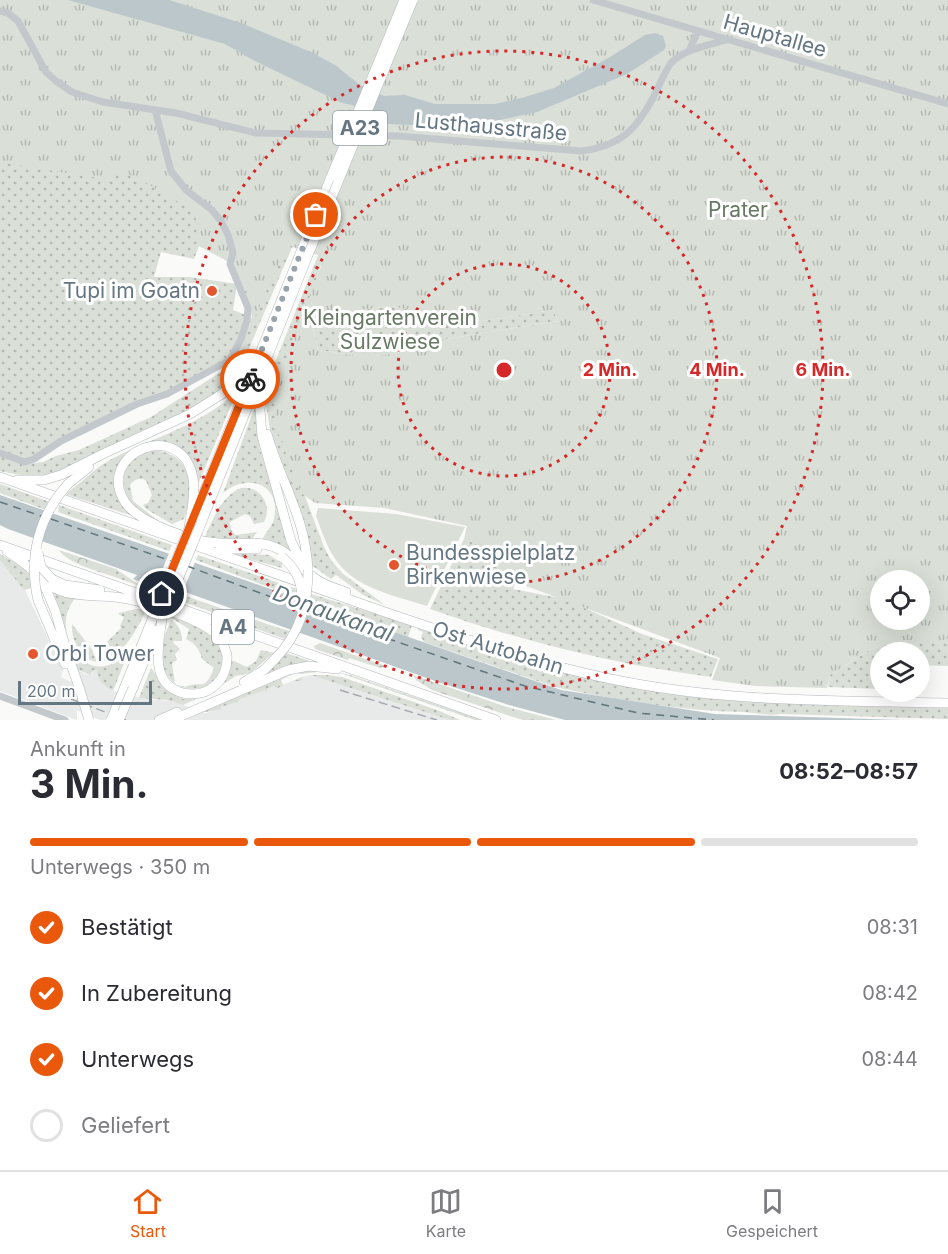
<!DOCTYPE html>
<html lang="de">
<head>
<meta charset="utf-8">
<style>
  :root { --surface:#fff; --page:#f7f7f7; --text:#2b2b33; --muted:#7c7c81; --line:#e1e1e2; --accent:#ea580c }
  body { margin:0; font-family:Inter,sans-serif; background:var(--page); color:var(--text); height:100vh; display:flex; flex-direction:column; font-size:22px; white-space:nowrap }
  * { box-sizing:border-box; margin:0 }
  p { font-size:20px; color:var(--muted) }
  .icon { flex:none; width:33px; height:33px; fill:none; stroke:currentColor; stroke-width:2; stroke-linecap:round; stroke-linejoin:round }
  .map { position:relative; height:720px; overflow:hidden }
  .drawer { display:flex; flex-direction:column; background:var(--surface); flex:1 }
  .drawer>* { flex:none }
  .tools { position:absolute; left:870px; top:570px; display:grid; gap:12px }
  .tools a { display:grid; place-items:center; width:60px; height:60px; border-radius:50%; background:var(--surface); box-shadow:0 6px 24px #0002; font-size:30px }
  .scale { position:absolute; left:18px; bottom:15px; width:134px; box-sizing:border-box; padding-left:6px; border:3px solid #657683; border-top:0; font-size:16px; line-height:21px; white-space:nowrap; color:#657683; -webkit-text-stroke:4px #fff; paint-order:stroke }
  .pin { position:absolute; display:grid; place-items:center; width:51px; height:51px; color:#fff; margin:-26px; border:3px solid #fff; border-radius:50%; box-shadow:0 2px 6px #0007 }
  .courier { position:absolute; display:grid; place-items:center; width:60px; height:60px; margin:-30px; border:4px solid #ea580c; border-radius:50%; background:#fff; color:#222; box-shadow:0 2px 8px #0007 }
  .summary em { font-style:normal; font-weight:700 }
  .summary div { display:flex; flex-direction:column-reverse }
  .summary { display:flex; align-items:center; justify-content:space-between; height:102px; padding:0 30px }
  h1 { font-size:39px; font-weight:700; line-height:45px }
  .bar { display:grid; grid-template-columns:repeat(4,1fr); gap:9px 6px; align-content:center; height:72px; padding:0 30px }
  .bar i { height:8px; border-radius:4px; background:var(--line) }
  .bar .on { background:var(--accent) }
  .bar p { grid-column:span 4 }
  ol { padding:0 30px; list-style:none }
  li { display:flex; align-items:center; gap:18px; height:66px }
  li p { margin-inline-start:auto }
  li .icon { padding:6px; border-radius:50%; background:var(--accent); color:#fff; stroke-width:4 }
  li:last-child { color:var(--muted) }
  li i { width:33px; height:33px; border:3px solid var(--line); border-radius:50% }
  .menu { display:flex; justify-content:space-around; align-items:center; height:84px; border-top:2px solid var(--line); background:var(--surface); font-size:16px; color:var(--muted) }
  .menu a { display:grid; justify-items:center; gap:3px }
  .menu .on { color:var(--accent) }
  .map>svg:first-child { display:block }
  .built { fill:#e8e9e9 }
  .grass { fill:url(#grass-dots) }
  .forest { fill:url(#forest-crowns) }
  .park { fill:url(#park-tufts); fill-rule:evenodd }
  .pitch { fill:#dadfd7 }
  .water { fill:#bbc7cb }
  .pier { fill:#fafaf8 }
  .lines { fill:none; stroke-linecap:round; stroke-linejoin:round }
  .ferry { stroke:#60757c; stroke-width:1.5; stroke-dasharray:8 6; stroke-linecap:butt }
  .highway-casing { stroke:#b4b9bd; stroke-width:10 }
  .minor { stroke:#c3c8cc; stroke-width:7 }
  .highway { stroke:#fff; stroke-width:9 }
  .rail { stroke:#a2aab0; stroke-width:1.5; stroke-dasharray:9 4.5; stroke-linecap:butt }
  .highway-bridge-casing { stroke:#b4b9bd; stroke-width:10; stroke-linecap:butt }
  .highway-bridge { stroke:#fff; stroke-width:9 }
  .done { stroke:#99a4ac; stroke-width:6; stroke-dasharray:0 10.8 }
  .route { stroke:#ea580c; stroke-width:8 }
  .ring { fill:none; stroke:#d62828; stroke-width:3; stroke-dasharray:3 6 }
  .poi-dot { fill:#e4572e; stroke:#fff; stroke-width:2 }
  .labels { text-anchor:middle; stroke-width:6; stroke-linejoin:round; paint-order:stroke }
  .shield { fill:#fff; stroke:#939fa8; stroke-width:1.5 }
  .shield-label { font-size:20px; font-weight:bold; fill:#657683 }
  .street-label { font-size:21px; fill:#657683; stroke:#fff }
  .park-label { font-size:21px; fill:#687a64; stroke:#fff }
  .poi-label { font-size:21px; fill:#657683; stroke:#fff; text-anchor:start }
  .water-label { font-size:22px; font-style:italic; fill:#60757c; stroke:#fff }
  .centre { fill:#d62828; stroke:#fff; stroke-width:3 }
  .ring-label { font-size:18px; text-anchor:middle; font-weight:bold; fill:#d62828; stroke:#fff; stroke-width:6; stroke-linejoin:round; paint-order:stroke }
</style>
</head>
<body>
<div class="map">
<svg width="948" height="720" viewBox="0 0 948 720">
  <defs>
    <pattern id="grass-dots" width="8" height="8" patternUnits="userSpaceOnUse" patternTransform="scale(1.5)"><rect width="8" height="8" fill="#dadfd7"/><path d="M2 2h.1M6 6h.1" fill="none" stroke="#b4b9b4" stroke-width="1.8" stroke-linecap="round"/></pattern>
    <pattern id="forest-crowns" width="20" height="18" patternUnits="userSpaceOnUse" patternTransform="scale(1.5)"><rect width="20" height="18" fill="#dadfd7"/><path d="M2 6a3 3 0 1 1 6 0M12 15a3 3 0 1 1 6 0" fill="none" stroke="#b4b9b4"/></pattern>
    <pattern id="park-tufts" width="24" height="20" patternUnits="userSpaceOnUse" patternTransform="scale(1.5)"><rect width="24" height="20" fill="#dadfd7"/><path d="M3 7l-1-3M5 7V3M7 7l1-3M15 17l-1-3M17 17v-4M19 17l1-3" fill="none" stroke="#b4b9b4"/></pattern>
  </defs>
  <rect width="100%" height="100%" fill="#fafaf8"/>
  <path class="built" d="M0,556l25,34 38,80 -2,7 12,6 5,-13 9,5 5,-1 2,-4h4l6,16 9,5 33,8 24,2 22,7 -16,12h-76l-23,-10v10l-77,-29z
    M310,675l140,45h-264l14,-7h7l29,-12 2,3 2,-5 34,-13 2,3 16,-8h9l2,-2 -1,-2z"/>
  <path class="grass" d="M0,107l293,138 -54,127 -5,2 -7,9 -15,13 -23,14 -52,23 -80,40c-20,5 -37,3 -57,-2v-16l27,9 16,-2 13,-6 23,-6 72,-33 68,-44 10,-10 17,-31 23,-58 -28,6 -8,-16 -34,-18 -5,13 -33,-7 -7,25h35l48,7 -4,26 13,5 -2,11 -14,31 -25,15 -178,89 -27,-9z
    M319,253l4,5 -37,121 10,93 28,75 7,13 11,13 43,32 -22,-10 -27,-20 -5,4 -21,-15 -39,-127 -5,-33 2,-18 6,-21z
    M384,298l54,19 17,12 1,-4 97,-15 5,11 -131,21 -30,11 -23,3h-15l-41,-6 -6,-27 25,-10 54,-7 15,3 15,8h10z
    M233,395l2,1 -39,93 -20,-41 -41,2 -17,34 21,34 -74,-24c16,-10 28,-25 45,-34 41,-22 87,-33 123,-65z
    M256,404l1,25 3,20 32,104 -14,-9 -16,-4c3,-7 10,-13 12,-21 8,-35 -27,-47 -51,-26z
    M148,450c43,0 48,34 36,69l-12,5 -26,-15 -3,-4 5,-2 4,-8 -6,-14c-5,-5 -13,-1 -16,4l3,16 32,25c-19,-11 -44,-22 -41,-48 0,-6 3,-13 7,-18 4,-4 12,-7 17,-10z
    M0,484l50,18 -4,8 -46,-17z
    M241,488c19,-3 32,17 23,34l-10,2 -4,-8 -5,-2 -15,8 1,8 5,5 21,-3 -5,7h-48c8,-18 17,-43 37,-51z
    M59,505l113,40 -3,6 -111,-39z
    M464,539l10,4 -2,6 23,10 23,18 -5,12 52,10 77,35 76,25 -7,18c-95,-12 -190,-36 -281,-68z
    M229,553l40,2 13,8v5z
    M0,554l18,10 18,17 -1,6 -11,3 -24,-30z
    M198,555l99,34 -1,8 -100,-37z
    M116,569l22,15 10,-1 49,17 5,7 11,1 4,6 -105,-38 4,-2z
    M54,593l22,5c-28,26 6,98 52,55l-15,38c-9,-4 -15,-11 -16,-21h-3l-4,5 -11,-5 -1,2z
    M311,594l101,31 -4,12 -98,-35z
    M136,609l10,1c-9,21 -36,70 -63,45 -7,-7 -12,-20 -11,-31l20,25 4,11 2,-9 23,-23 -1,-2 4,-9 -6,-3 1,-1z
    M171,615c14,6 30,11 41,21 7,6 9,12 11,20 8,48 -91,49 -52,-36 8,5 11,11 11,21h-8l-1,2 7,6 -5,5 2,6 -5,3 3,21 10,3c19,-8 18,7 29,-19l-12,-9c-2,-9 -7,-16 -16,-20l3,-10 -19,-12z
    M238,620l24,4 9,3 -1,-2 19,6 -4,8 -48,-17z
    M418,627l120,39 241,36 169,6v11l-167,-5c-12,2 -25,-1 -37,-2 -62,-1 -128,-12 -189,-25l-131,-45 -3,-5 2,-5 -5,-2z
    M948,638v28l-28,-1v-13h-40v37l-52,-2 2,-12 41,-26 33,-9h41z
    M261,650l13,3 -24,20 -14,3 -27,17 20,-34 18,8 9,-6z
    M286,653l30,10 -57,15z
    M151,668l17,23 15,8h13l-13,6 -16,-5 -28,-2z
    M312,670l20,1 18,4 132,45h-7l-135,-47 -14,-2 -26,3 -4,-2z
    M289,674l2,1 -10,5 2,5 19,-8 1,2 -2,2h-9l-16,8 -2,-3 -7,3v4l-2,-3 -25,9 -3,5 -1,-2 -15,5 1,2 -22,4z
    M310,675h17l15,2 95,33 23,10h-10z"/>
  <path class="forest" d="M59,550l57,19v5l-4,2c-15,-5 -45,-13 -53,-26z
    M197,600l73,25 1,2 -2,2 -7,-5h-8l-11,-4 -6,2 -20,-8 -4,-6 -11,-1z
    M320,643l63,22 2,1 -4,2 -32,-10 -1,2 -33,-11 -1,-3z
    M413,675l94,32 49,13h-33l-13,-4 -78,-26 -16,-10z"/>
  <path class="park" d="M0,0h948v638l-3,2h-41l-33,9 -41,26 -3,13 -72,-2 -43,-6 8,-22 -194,-72c-15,-18 -33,-28 -54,-37l2,-6 -10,-4 3,-13 -83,-18 -69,-5 -14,-10 -24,-63 -3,-22 4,-26 43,-116 -3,-11 -25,-8 -9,4 -31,70 -6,-24 -14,-33 -34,-18 -4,-34 -59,-35 -18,-6 -14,8 -100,-16 -4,-3zM391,306l15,3 15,8h17l17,12 2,-1v-3l96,-15 5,11 -131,21 -30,11 -23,3h-15l-41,-6 -6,-26 25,-11zM880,580h40v40h-40z"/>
  <path class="pitch" d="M318,508l78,6 69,13 -38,79c-34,-11 -76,-18 -95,-52 -7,-12 -11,-25 -16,-38z"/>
  <path class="water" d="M68,0h101l72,23 70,29 24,13 25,20 24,11 21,-1 30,9h60l30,-7 29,-9 56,-31 35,-22 10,-2 8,3 3,10 -2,4 -37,24 -90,38 -56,12 -46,2 -47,-2 -14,-9 -22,-10 -10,-2 -87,-42 -30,-17z
    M0,495l561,195 154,24 186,6h-336l-56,-15 -71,-23 -295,-105 -5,4 -5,-2 4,-4 -129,-46 -8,-4z"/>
  <path class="pier" d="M170,551l26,9 -14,33 -26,-9z"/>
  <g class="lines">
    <path class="ferry" d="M0,502l44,15
      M51,519l120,42
      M187,566l114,42
      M308,611l217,75 113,27 76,7"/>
    <defs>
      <path id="highway" d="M265,374l-5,35 2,27 29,105 12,24
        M267,434c14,49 38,81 41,136
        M0,477c127,44 254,90 382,134 86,29 171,59 261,74 100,17 203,16 305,18
        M17,480h27l17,-5 44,-22 85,-39 32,-20 35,-38
        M68,484l21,-17
        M194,517l137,-340
        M189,528c2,-16 7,-34 4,-50 -12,-62 -99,-24 -68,24 15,22 69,40 94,41 18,2 38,-3 55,4 15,5 26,20 39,30 10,8 22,11 33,15
        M198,531l110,-276
        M0,545l496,175
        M220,549h37
        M7,551c6,5 13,8 18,13 13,10 21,22 36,27 17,6 37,4 54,6 26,3 83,20 102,38 5,5 8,13 10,20 1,12 -4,25 -14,32 -8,7 -20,8 -30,6 -35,-9 -24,-49 -21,-75
        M52,579l13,6 35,5
        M43,582l12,28 12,43 13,37
        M38,600l27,64
        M244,682l20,-12 12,-12
        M133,688l24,-58
        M114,713l40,-98
        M159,720l18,-8
        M172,720l116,-50 21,-4 28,3"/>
    </defs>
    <use href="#highway" class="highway-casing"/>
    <path class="minor" d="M593,0l355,104
      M0,11l8,2 10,8 28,51 10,9 16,11 31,10 73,11 80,20 142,3 183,15c41,-5 57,-23 75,-59 5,-10 9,-21 15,-29 13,-14 38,-18 55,-23
      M689,51l9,-20
      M0,453l25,9 9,-3 27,-18 76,-37 30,-10 63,-34 11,-21 6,-19 1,-12 -18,-44 3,-11 -5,-18 -7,-14 -9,-11 -26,-20 -15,-19 -16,-61
      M0,696l65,24"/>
    <use href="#highway" class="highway"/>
    <path class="rail" d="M340,690l97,30
      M71,699l55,21"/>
    <defs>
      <path id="highway-bridge" d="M331,177l73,-177
        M308,255l105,-255
        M38,552l3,15 11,12
        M282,557c13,11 19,22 20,39
        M38,600c-10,-43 1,-84 30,-116
        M154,615l35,-87
        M162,618l36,-87
        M276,658c24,-25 32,-54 32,-88
        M80,690l9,30
        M111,720l3,-7
        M119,720l14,-32"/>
    </defs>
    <use href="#highway-bridge" class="highway-bridge-casing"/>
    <use href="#highway-bridge" class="highway-bridge"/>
  </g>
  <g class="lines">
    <path class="done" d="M250,379l66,-164"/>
    <path class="route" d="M162,594l88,-215"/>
  </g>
  <g class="ring">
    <circle cx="504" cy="370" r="106"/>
    <circle cx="504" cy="370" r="213"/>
    <circle cx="504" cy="370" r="319"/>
  </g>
  <g class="poi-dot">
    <circle cx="212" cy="291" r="6"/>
    <circle cx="394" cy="565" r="6"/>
    <circle cx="33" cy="654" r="6"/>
  </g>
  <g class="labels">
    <g class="shield">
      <rect x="333" y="111" width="54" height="34" rx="4.5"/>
      <rect x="212" y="610" width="42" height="34" rx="4.5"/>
    </g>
    <g class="shield-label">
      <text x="360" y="135">A23</text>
      <text x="233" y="634">A4</text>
    </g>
    <g class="street-label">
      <text transform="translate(775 36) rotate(16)" y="7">Hauptallee</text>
      <text transform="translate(491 127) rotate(5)" y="7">Lusthausstraße</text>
      <text transform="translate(498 648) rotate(17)" y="7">Ost Autobahn</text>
    </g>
    <g class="park-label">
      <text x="738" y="217">Prater</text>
      <text x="390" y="325">Kleingartenverein<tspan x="390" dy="24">Sulzwiese</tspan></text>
    </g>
    <g class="poi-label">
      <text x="200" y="298" text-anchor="end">Tupi im Goatn</text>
      <text x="406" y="560">Bundesspielplatz<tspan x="406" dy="24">Birkenwiese</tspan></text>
      <text x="45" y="661">Orbi Tower</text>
    </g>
    <g class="water-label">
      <text transform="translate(333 613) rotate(20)" y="8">Donaukanal</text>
    </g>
  </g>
  <circle cx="504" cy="370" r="9" class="centre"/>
  <g class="ring-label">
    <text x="610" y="376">2 Min.</text>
    <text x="717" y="376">4 Min.</text>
    <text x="823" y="376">6 Min.</text>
  </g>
</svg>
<div class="tools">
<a><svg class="icon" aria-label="locate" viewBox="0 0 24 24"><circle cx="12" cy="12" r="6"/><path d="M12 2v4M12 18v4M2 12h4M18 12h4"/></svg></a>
<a><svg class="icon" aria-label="layers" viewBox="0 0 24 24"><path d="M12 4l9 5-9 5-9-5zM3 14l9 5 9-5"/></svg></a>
</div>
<div class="scale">200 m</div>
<div class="pin" style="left:316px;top:215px;background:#ea580c"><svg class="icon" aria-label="bag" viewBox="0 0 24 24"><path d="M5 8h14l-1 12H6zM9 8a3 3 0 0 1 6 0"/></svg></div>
<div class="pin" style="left:162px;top:594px;background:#1f2937"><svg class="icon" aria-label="home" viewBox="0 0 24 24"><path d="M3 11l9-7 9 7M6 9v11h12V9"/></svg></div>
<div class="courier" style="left:250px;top:379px"><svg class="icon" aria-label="bike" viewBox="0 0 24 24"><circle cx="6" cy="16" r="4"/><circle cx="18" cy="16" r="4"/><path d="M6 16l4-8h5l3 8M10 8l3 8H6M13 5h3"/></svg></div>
</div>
<section class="drawer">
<div class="summary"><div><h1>3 Min.</h1><p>Ankunft in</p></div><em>08:52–08:57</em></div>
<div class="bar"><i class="on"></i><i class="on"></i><i class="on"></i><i></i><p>Unterwegs · 350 m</p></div>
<ol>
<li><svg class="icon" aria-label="check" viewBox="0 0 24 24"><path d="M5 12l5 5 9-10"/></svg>Bestätigt<p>08:31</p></li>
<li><svg class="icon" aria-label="check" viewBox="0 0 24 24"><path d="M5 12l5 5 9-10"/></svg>In Zubereitung<p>08:42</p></li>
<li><svg class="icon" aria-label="check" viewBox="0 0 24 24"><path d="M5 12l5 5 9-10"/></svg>Unterwegs<p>08:44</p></li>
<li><i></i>Geliefert</li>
</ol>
</section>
<nav class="menu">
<a class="on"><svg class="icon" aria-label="home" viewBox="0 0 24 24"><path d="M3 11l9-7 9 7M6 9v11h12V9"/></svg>Start</a>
<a><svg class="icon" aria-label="map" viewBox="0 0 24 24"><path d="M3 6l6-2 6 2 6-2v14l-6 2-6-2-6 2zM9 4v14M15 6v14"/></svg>Karte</a>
<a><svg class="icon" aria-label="saved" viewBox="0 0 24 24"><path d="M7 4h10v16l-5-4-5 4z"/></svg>Gespeichert</a>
</nav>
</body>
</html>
